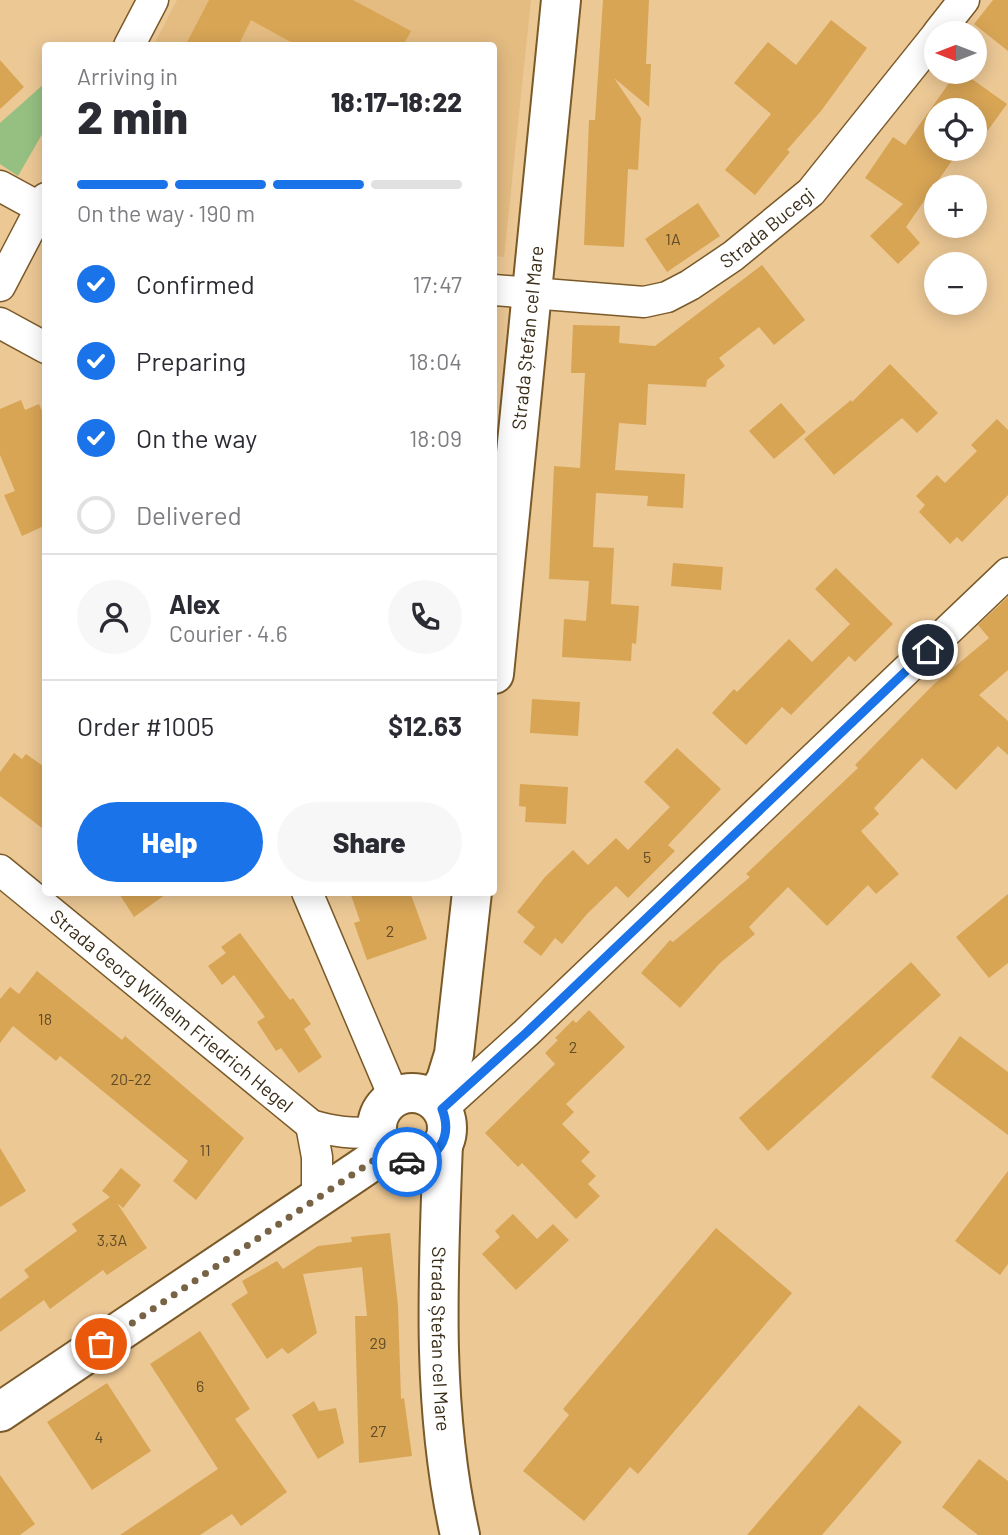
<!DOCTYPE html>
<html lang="en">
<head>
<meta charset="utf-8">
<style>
  :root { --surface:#fff; --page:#f7f7f7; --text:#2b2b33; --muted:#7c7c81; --line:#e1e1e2; --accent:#1a73e8 }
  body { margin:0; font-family:Barlow,sans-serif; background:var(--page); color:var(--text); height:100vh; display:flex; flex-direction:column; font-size:26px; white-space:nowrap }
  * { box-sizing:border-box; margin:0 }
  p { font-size:23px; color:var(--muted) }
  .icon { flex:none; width:38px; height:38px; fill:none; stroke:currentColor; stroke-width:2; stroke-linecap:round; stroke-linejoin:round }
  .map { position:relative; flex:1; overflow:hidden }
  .details { position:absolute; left:42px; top:42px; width:455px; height:854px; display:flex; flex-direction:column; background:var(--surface); border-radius:7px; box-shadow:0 4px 18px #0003 }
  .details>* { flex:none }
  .needle { width:46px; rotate:270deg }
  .controls { position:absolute; left:924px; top:21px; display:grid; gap:14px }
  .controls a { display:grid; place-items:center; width:63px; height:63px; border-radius:50%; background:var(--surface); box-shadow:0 4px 18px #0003; font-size:35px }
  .pin { position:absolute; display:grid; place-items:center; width:60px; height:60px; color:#fff; margin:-30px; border:4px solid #fff; border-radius:50%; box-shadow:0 2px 7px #0007 }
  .courier { position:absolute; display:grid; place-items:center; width:70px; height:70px; margin:-35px; border:5px solid #1a73e8; border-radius:50%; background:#fff; color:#222; box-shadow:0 2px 9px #0007 }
  .head em { font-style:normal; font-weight:800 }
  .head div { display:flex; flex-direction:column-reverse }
  .head { display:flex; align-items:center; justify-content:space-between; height:119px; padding:0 35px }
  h1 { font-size:46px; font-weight:800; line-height:52px }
  .bar { display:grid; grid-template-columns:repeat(4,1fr); gap:10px 7px; align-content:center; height:84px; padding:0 35px }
  .bar i { height:9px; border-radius:5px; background:var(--line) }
  .bar .selected { background:var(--accent) }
  .bar p { grid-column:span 4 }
  .line { display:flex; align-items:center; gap:18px; padding:0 35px; border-top:2px solid var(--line) }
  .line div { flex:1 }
  .round { display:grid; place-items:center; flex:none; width:74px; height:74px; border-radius:37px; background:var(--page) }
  ol { padding:0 35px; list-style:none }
  li { display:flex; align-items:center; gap:21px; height:77px }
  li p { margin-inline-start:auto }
  li .icon { padding:7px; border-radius:50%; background:var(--accent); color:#fff; stroke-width:4 }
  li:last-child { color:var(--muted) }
  li i { width:38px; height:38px; border:4px solid var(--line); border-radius:50% }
  .primary-button { display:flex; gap:14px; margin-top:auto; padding:14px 35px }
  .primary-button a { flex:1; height:80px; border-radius:42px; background:var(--accent); color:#fff; font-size:28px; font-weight:800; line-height:80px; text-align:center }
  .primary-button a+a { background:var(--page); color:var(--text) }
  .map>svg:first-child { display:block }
  .built { fill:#e4bc82 }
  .green { fill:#95c081 }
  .building { fill:#d8a555 }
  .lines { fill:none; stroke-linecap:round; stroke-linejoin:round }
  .street-casing { stroke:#7a5a29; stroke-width:33 }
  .secondary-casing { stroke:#7a5a29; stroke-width:42 }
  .street { stroke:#fff; stroke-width:30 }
  .secondary { stroke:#fff; stroke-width:38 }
  .done { stroke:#786344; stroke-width:7; stroke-dasharray:0 12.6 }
  .route { stroke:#1a73e8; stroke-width:9 }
  .labels { text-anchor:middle; stroke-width:5; stroke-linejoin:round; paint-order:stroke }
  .number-label { font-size:16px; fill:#624b27 }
  .street-label { font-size:19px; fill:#3a2d18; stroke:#ffecd3 }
</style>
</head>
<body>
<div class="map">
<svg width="1008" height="1535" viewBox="0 0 1008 1535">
  <rect width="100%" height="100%" fill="#ecc895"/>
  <path class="built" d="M177,0h354l-27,257 -10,-1v-210h-341z"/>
  <path class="green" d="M45,83v46l-27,47 -18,-12v-41z"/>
  <path class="building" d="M209,0h144l58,31 -8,15h-105l-47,-26 -13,26h-53z
    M603,0h46l-3,64h5l-2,43 -35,-29 27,40 -3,52 -10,-1 -4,78 -40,-2 5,-125h6z
    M993,0h15v51l-34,-27z
    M831,20l36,28 -46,63 -34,39 3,2 -35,43 -30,-25 46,-56 -37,-31 34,-41 28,23z
    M0,60l24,27 -24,22z
    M957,72h5l45,32 -32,44v-38h-39v39h24l-54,78 14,16 -22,21 -28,-28 33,-32 -38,-26 28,-41 12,8z
    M698,203l22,33 -53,36 -22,-33z
    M762,265l43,55 -31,25 -15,-18 -40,31 6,8 -18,14 -1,7 -58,-3 -2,41 -27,-2 -4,47 70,4 -2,34 -36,-2 1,-10 -52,-3 -3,54 21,1 -3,56 28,2 -3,38 -4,-1 -1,18 -69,-4 2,-38 22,2 3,-40 -40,-2 5,-113 26,2 5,-95h-14l2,-48 47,1 -1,17 36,3z
    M890,364l48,49 -21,20 -15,-15 -68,57 -30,-36 47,-39 1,2z
    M21,400l4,10 14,-6 7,16v105l-24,11 -18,-41 11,-4 -15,-36v-46z
    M781,403l25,29 -32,27 -25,-28z
    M997,419l11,11v65l-46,47 -5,-5 -7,7 -31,-32 6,-7 -9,-9 21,-21 8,8 32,-32 -6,-6z
    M673,563l50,4 -2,23 -50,-4z
    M836,568l57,56 -38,38 -6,-6 -58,59 -9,-8 -36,38 -34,-32 22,-24 3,3 52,-53 23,23 38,-38 -35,-35z
    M1008,597v73l-29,25 29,26v34l-10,-9 -42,44 -34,-32 -48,50 5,6 -18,17 38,43 -23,20 -8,-9 -41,41 -39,-39 -39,40 6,7 -35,29 -40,45 -39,-35 29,-33 3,2 77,-65 -4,-3 112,-106 -3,-3 78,-80 56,-47 -11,-13z
    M532,699l48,3 -2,34 -48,-3z
    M677,748l44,41 -53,56 7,6 -47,47 -12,-12 -29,28 -25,30 -7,-6 -14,18 -18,-14 12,-15 -18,-15 28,-35 28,-27 15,15 28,-27 12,12 42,-43 -26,-25z
    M14,753l8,6 4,-5 20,14v63l-46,-35v-24z
    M520,784l48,3 -2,37 -41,-2 1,-15 -7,-1z
    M118,892h51l-35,25z
    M350,892h60l17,47 -60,21 -13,-37 6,-2z
    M1008,894v69l-19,15 -33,-41z
    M240,933l50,67 3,-2 18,26 -7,5 18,28 -23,16 -18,-25 -5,3 -19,-29 8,-5 -31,-42 -12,10 -14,-19 18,-13 -5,-6z
    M911,962l30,33 -173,156 -29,-33z
    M37,971l85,69 3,-4 119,102 -48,62 -23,-19 15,-20 -128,-105 -4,5 -43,-35 -13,17v-44l10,-12 9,7z
    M589,1010l36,37 -59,57 8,8 -12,12 28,28 -9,9 15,15 -8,8 12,12 -24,23 -54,-56 -4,4 -33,-34 70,-69 -10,-11 13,-13 -3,-2 18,-18 3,3z
    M960,1036l48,36v63l-77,-58z
    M0,1148l26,43 -26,16z
    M121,1168l20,17 -18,23 -6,-5 30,45 -40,27 -4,-5 -53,39 -6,-9 -44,32v-33l29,-22 -5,-7 53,-39 -5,-7 38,-27 -8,-6z
    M1008,1171v93l-8,11 -45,-34z
    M513,1214l24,25 16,-15 16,16 -53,50 -34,-36 18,-17 -5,-6z
    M716,1228l76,65 -154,181 -8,-7 -46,54 -61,-50 46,-56 -6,-6z
    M390,1233l8,73 3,93 3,-1 8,58 -53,7 -4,-147h12l-5,-49 -59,7 14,59 -29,21 -6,-6 -15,11 -36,-55 17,-11 -6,-12 35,-20 6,8 35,-23 34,-4 -1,-5z
    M200,1331l50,78 -15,10 52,73 -46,34 -9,-12 -32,21h-80l98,-66 -68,-105z
    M107,1383l44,68 -59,39 -45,-68z
    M314,1401l5,10 17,-3 8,35 -26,16 -26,-44z
    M859,1405l43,37 -80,93h-75z
    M979,1459l29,22v54h-30l-36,-28z
    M0,1475l35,49 -15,11h-20z"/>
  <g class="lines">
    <defs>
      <g id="street">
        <path d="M938,33l26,-33"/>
        <path d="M129,46l24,-46"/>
        <path d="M0,186l46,25"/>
        <path d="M0,286l46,-88"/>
        <path id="s1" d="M494,290l150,12 23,-5 23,-12 43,-29 78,-64 125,-156"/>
        <path d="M0,323l46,25"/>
        <path id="s2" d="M0,870l311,255c23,7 41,9 66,7"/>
        <path d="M307,892l87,205"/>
        <path d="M442,1109l84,-76 482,-460"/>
        <path d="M311,1125l6,32v42"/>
      </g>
      <g id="secondary">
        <path id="s3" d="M494,674l67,-674"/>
        <circle cx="412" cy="1128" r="35"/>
        <path d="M434,1100l12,-20 8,-26 18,-162"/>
        <path id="s4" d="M443,1143c-5,132 -12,262 17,392"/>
        <path d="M0,1412l386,-260"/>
      </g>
    </defs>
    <use href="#street" class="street-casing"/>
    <use href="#secondary" class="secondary-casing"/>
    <use href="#street" class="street"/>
    <use href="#secondary" class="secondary"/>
  </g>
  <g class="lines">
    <path class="done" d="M101,1344l285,-192 9,7 12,3"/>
    <path class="route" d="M407,1162c31,0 46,-25 35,-53l84,-76 402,-383"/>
  </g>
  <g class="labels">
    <g class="number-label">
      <text x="673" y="245">1A</text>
      <text x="647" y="863">5</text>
      <text x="390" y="937">2</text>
      <text x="45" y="1025">18</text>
      <text x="573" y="1053">2</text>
      <text x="131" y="1085">20-22</text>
      <text x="205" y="1156">11</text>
      <text x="112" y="1246">3,3A</text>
      <text x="378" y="1349">29</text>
      <text x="200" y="1392">6</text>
      <text x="378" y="1437">27</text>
      <text x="99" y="1443">4</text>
    </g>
    <g class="street-label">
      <text dy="7" stroke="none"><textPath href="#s1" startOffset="296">Strada Bucegi</textPath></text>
      <text dy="7" stroke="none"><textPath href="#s3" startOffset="338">Strada Ștefan cel Mare</textPath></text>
      <text dy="7" stroke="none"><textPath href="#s2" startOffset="222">Strada Georg Wilhelm Friedrich Hegel</textPath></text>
      <text dy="7" stroke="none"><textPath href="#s4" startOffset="196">Strada Ștefan cel Mare</textPath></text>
    </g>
  </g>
</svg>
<div class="controls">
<a><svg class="needle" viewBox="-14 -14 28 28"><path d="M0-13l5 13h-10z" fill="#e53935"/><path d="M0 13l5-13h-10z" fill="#7c7c81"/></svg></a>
<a><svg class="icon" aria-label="locate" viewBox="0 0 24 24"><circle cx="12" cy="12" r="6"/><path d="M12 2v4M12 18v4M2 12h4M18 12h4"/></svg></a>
<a>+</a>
<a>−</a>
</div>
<div class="pin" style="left:101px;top:1344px;background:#ea580c"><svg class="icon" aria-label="bag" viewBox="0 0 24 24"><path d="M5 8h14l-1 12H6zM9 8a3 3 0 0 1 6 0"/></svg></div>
<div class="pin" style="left:928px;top:650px;background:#1f2937"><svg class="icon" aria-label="home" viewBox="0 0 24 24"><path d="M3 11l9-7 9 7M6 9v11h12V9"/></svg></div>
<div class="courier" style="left:407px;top:1162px"><svg class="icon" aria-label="car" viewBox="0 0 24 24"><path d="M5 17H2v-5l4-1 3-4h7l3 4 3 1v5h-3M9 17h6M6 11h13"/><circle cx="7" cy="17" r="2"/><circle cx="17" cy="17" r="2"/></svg></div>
<section class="details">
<div class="head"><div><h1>2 min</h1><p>Arriving in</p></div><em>18:17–18:22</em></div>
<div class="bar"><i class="selected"></i><i class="selected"></i><i class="selected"></i><i></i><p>On the way · 190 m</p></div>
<ol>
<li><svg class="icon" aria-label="check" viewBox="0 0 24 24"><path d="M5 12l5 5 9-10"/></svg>Confirmed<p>17:47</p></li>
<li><svg class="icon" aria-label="check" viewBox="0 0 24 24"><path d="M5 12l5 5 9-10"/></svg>Preparing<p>18:04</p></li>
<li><svg class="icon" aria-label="check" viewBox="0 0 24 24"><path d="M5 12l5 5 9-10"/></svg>On the way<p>18:09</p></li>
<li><i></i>Delivered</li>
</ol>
<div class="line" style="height:126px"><a class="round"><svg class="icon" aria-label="person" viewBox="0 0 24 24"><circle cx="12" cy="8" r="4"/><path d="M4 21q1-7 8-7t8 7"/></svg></a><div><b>Alex</b><p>Courier · 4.6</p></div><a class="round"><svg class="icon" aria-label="phone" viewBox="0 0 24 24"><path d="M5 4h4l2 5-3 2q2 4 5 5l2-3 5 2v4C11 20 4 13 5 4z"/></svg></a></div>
<div class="line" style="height:91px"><div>Order #1005</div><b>$12.63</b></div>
<div class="primary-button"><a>Help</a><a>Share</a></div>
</section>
</div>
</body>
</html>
